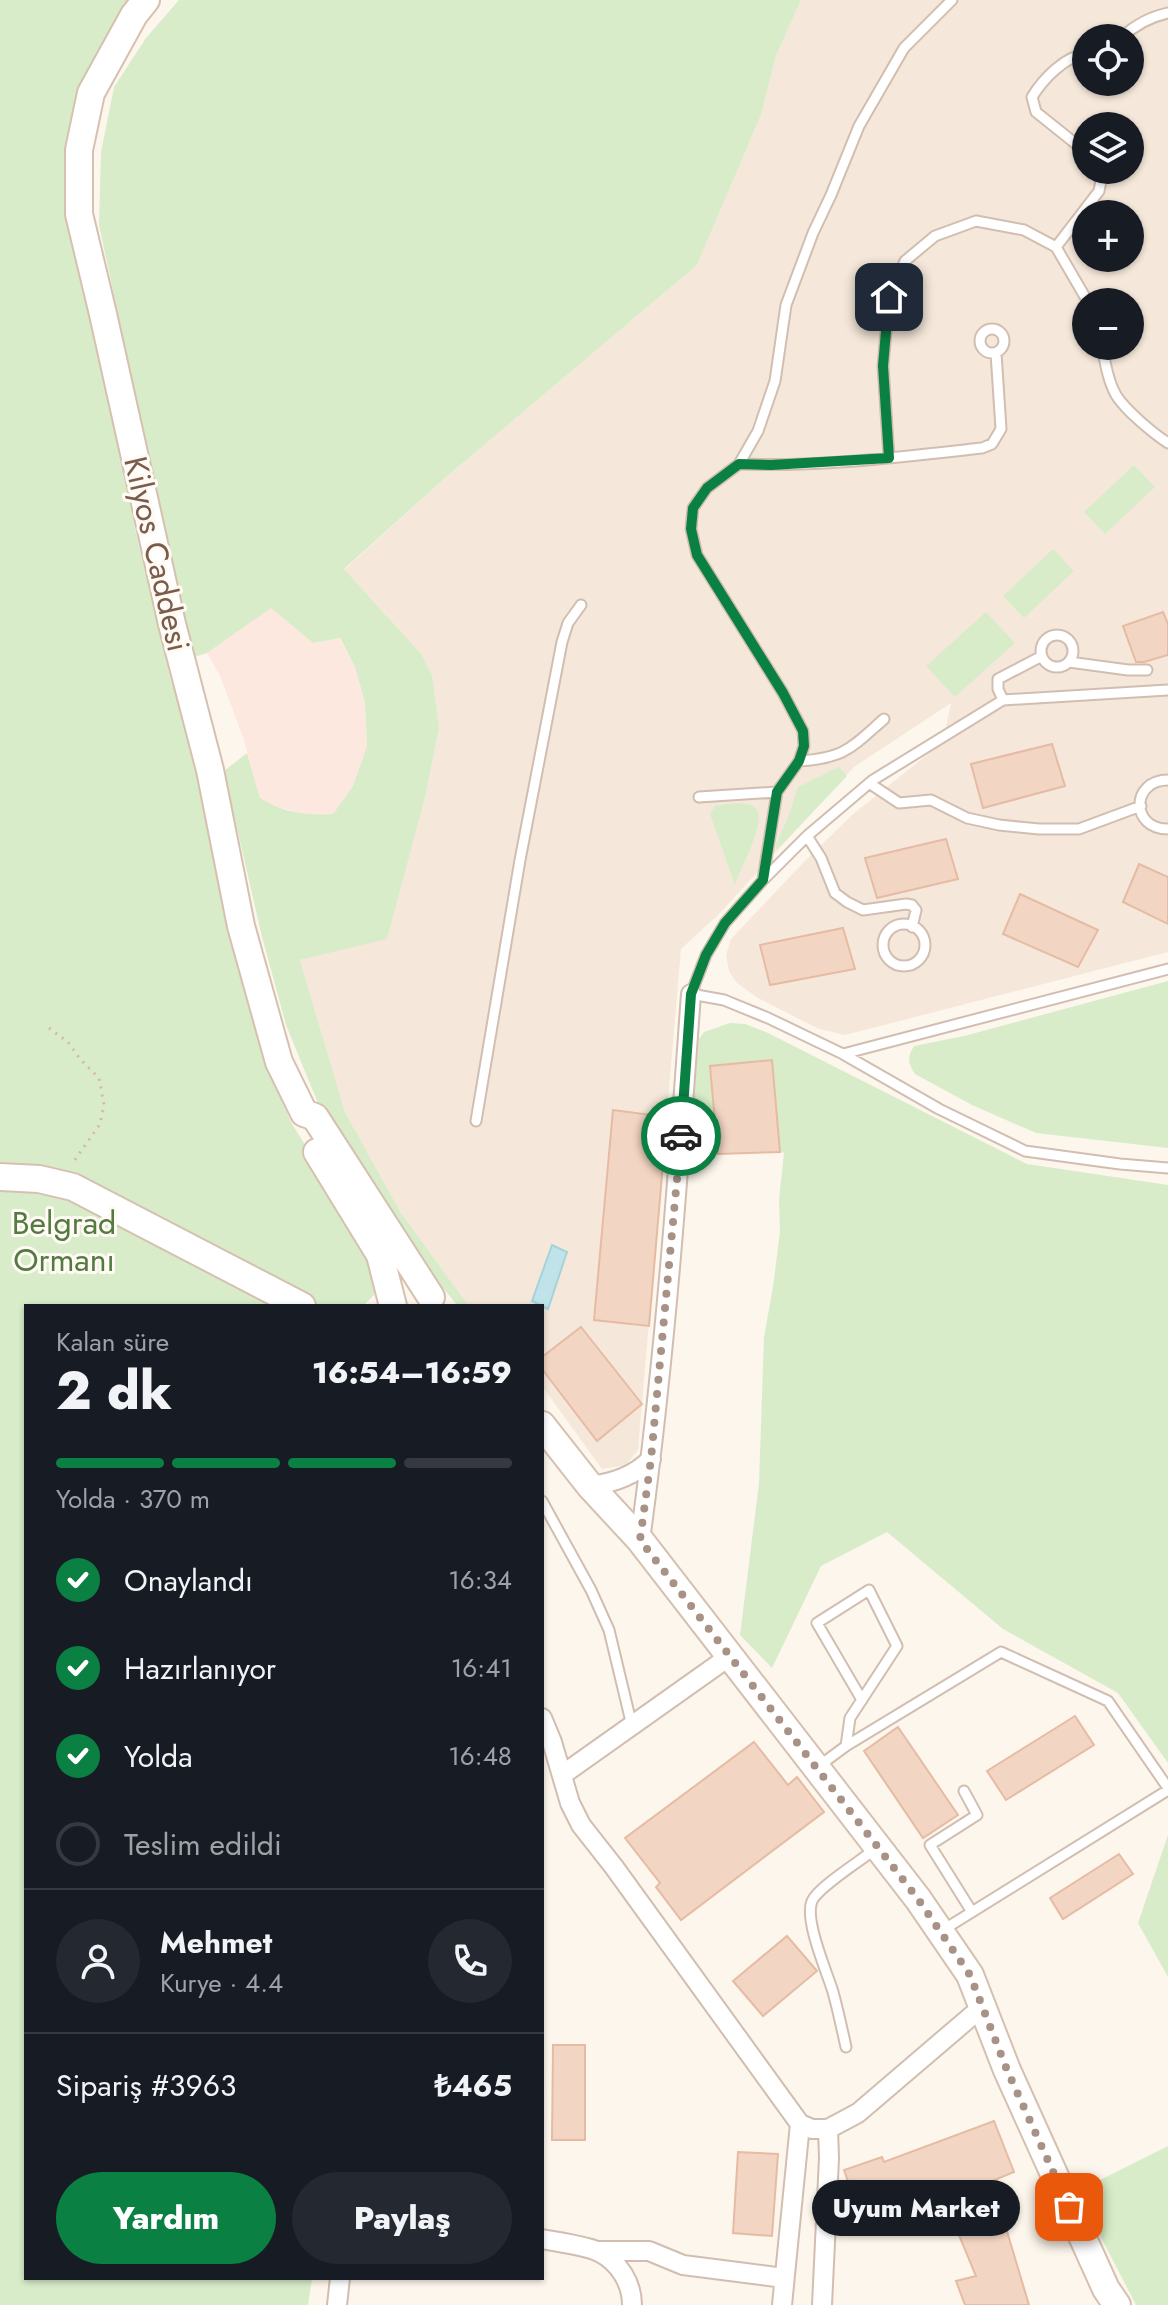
<!DOCTYPE html>
<html lang="tr">
<head>
<meta charset="utf-8">
<style>
  :root { --surface:#171b24; --page:#242831; --text:#f1f3f6; --muted:#9ea1a6; --line:#363941; --accent:#0b8043 }
  body { margin:0; font-family:Jost,sans-serif; background:var(--page); color:var(--text); height:100vh; display:flex; flex-direction:column; font-size:30px; white-space:nowrap }
  * { box-sizing:border-box; margin:0 }
  p { font-size:26px; color:var(--muted) }
  .icon { flex:none; width:44px; height:44px; fill:none; stroke:currentColor; stroke-width:2; stroke-linecap:round; stroke-linejoin:round }
  .map { position:relative; flex:1; overflow:hidden }
  .details { position:absolute; left:24px; top:1304px; width:520px; height:976px; display:flex; flex-direction:column; background:var(--surface); border-radius:0px; box-shadow:0 2px 6px #0004 }
  .details>* { flex:none }
  .buttons { position:absolute; left:1072px; top:24px; display:grid; gap:16px }
  .buttons a { display:grid; place-items:center; width:72px; height:72px; border-radius:50%; background:var(--surface); box-shadow:0 2px 6px #0004; font-size:40px }
  .pin { position:absolute; display:grid; place-items:center; width:68px; height:68px; color:#fff; margin:-34px; border-radius:16px; box-shadow:0 4px 12px #0006 }
  .courier { position:absolute; display:grid; place-items:center; width:80px; height:80px; margin:-40px; border:6px solid #0b8043; border-radius:50%; background:#fff; color:#222; box-shadow:0 2px 10px #0007 }
  .bubble { position:absolute; height:56px; border-radius:28px; background:var(--surface); box-shadow:0 2px 6px #0004; font-size:26px; font-weight:800; line-height:56px; text-align:center }
  .head em { font-style:normal; font-weight:800 }
  .head div { display:flex; flex-direction:column-reverse }
  .head { display:flex; align-items:center; justify-content:space-between; height:136px; padding:0 32px }
  h1 { font-size:52px; font-weight:800; line-height:60px }
  .bar { display:grid; grid-template-columns:repeat(4,1fr); gap:12px 8px; align-content:center; height:96px; padding:0 32px }
  .bar i { height:10px; border-radius:6px; background:var(--line) }
  .bar .active { background:var(--accent) }
  .bar p { grid-column:span 4 }
  .line { display:flex; align-items:center; gap:20px; padding:0 32px; border-top:2px solid var(--line) }
  .line div { flex:1 }
  .round { display:grid; place-items:center; flex:none; width:84px; height:84px; border-radius:42px; background:var(--page) }
  ol { padding:0 32px; list-style:none }
  li { display:flex; align-items:center; gap:24px; height:88px }
  li p { margin-inline-start:auto }
  li .icon { padding:8px; border-radius:50%; background:var(--accent); color:#fff; stroke-width:4 }
  li:last-child { color:var(--muted) }
  li i { width:44px; height:44px; border:4px solid var(--line); border-radius:50% }
  .button { display:flex; gap:16px; margin-top:auto; padding:16px 32px }
  .button a { flex:1; height:92px; border-radius:48px; background:var(--accent); color:#fff; font-size:32px; font-weight:800; line-height:92px; text-align:center }
  .button a+a { background:var(--page); color:var(--text) }
  .map>svg:first-child { display:block }
  .residential { fill:#f5e8da; fill-rule:evenodd }
  .commercial { fill:#fde8e0 }
  .green { fill:#d8ecc9 }
  .water { fill:#bfe3e8; stroke:#a5d3da; stroke-width:2 }
  .building { fill:#f3d5c3; stroke:#e6bba3; stroke-width:2 }
  .lines { fill:none; stroke-linecap:round; stroke-linejoin:round }
  .lane-casing { stroke:#d1beb0; stroke-width:13 }
  .street-casing { stroke:#d1beb0; stroke-width:22 }
  .secondary-casing { stroke:#d6c0b0; stroke-width:30 }
  .path { stroke:#d9b8a5; stroke-width:3; stroke-dasharray:2 6; stroke-linecap:butt }
  .lane { stroke:#fff; stroke-width:9 }
  .street { stroke:#fff; stroke-width:18 }
  .secondary { stroke:#fff; stroke-width:26 }
  .done { stroke:#a89285; stroke-width:8; stroke-dasharray:0 14.4 }
  .route { stroke:#0b8043; stroke-width:10 }
  .labels { text-anchor:middle; stroke-width:6; stroke-linejoin:round; paint-order:stroke }
  .street-label { font-size:32px; fill:#7a5c4d; stroke:#fffaf3 }
  .park-label { font-size:32px; fill:#537a41; stroke:#fffaf3 }
</style>
</head>
<body>
<div class="map">
<svg width="1168" height="2305" viewBox="0 0 1168 2305">
  <rect width="100%" height="100%" fill="#fdf6ec"/>
  <path class="residential" d="M801,0h367v952l-323,83 -26,-6 -61,-31 -21,-15 -8,-12 -3,-16 5,-16 70,-74 51,-50 91,-73 8,-39 -97,64 -136,148 -37,34 -43,501 -12,15 -24,4 -60,-83v-80h-73l-68,-93 -56,-101 -45,-152 87,-22 38,-140 14,-69 -52,-113 -43,-46 101,-92 252,-213 64,-150 15,-59zM1086,38h44v44h-44zM1086,126h44v44h-44zM1086,214h44v44h-44zM1086,302h44v44h-44z"/>
  <path class="commercial" d="M271,607l42,36 26,-5 16,29 10,36 2,43 -14,40 -20,28 -22,2 -40,-11 -11,-7 -17,-61 -23,-61 -13,-23z"/>
  <path class="green" d="M0,0h139l-70,152 66,377 36,152 22,53 31,169 24,101 18,60 25,58 79,130 7,32 -3,11 -9,9 -6,2h-333v972h286l-4,27h-308z
    M179,0h622l-25,56 -15,59 -64,150 -252,213 -101,91 77,85 11,21 7,54 -14,69 -38,141 -87,21 45,152 56,101 68,93 -12,-1 -42,-52 -95,-145 -34,-83 -25,-92 -37,-162 23,-18 13,45c22,14 47,18 73,16l20,-28 14,-40 -2,-43 -10,-36 -15,-29 -27,5 -42,-35 -64,45 -13,4 -14,-51 -81,-381 2,-73 13,-65 32,-49z
    M1134,465l21,22 -50,47 -21,-22z
    M1053,549l21,22 -50,47 -21,-22z
    M986,612l29,31 -60,54 -29,-31z
    M839,767l8,9 -70,74 -1,-6 12,-27 10,-30z
    M726,804c9,0 25,-3 31,6 9,12 -17,60 -22,75l-25,-71 5,-8z
    M1168,981v167l-132,-15 -64,-28 -57,-31c-7,-10 -8,-17 -1,-28l50,-10z
    M730,1023l15,1 21,8 261,132 141,21v578l-50,-70 -115,-64 -116,-97 -66,34 -49,102 -32,-33 19,-152 5,-146 9,-50 7,-55 -1,-32 5,-47 -4,-2 -8,-91 -55,78 -27,2 9,-101 5,-7z
    M1168,1835v142l-30,-54z
    M1168,2146v159h-32l-45,-87 -9,-29z"/>
  <path class="water" d="M552,1245l15,7 -19,57 -16,-8z"/>
  <path class="building" d="M1163,612l5,12v31l-24,7h-8l-13,-36z
    M1052,744l13,42 -82,22 -12,-44z
    M946,839l12,40 -81,19 -12,-40z
    M1139,864l29,13v47l-45,-22z
    M1020,894l78,36 -20,37 -75,-33z
    M843,928l12,41 -85,16 -10,-40z
    M772,1060l8,92 -62,2 -8,-88z
    M613,1110l54,7 -18,209 -55,-6z
    M581,1327l61,77 -45,37 -55,-72v-12z
    M1075,1716l19,29 -88,55 -19,-29z
    M898,1727l60,88 -35,23 -59,-87z
    M754,1742l34,43 9,-8 27,35 -143,108 -25,-33 4,-4 -35,-45z
    M1119,1854l14,20 -70,45 -13,-21z
    M787,1936l30,35 -54,45 -30,-35z
    M553,2045h32v95h-33z
    M994,2121l20,51 -22,9 37,124h-64l-9,-24 20,-5 -32,-77 -26,9 -1,-4 -54,19 -19,-53 38,-13 2,5z
    M738,2152l40,2 -6,82 -39,-3z"/>
  <g class="lines">
    <defs>
      <path id="lane" d="M1121,38c14,-13 28,-21 47,-25
        M1086,54c-21,2 -43,25 -54,43l4,15 50,40
        M1056,247l43,-56 3,-15 -3,-6
        M980 341a12 12 0 1 1 24 0a12 12 0 1 1-24 0Z
        M1102,346c3,16 6,35 14,49 9,15 38,39 52,48
        M889,458l-6,-92 6,-69 16,-36 30,-25 41,-15 48,9 32,17 32,55
        M739,464c81,3 162,-7 243,-16l10,-4 9,-15 -5,-76
        M1041 651a16 16 0 1 1 32 0a16 16 0 1 1-32 0Z
        M1069,662l59,8h19
        M1168,690l-165,10 -130,80 -66,56 -44,44 -38,43 -19,32 -15,39 33,6 44,18 75,36 325,-85
        M1003,700l-5,-11v-10l44,-23
        M799,761c46,-3 52,-13 85,-42
        M1168,780c-37,0 -38,49 0,49
        M869,783l30,20 32,-3 36,18 32,7 40,4h40l62,-23
        M699,797l78,-5 22,-31 5,-15 -1,-15 -20,-38 -86,-138 -6,-26 2,-21 14,-20 32,-24 19,-33 17,-50 11,-76 27,-72 18,-38 28,-69 45,-78 48,-48
        M807,836l14,22 14,35 12,9 16,8 43,-6 6,1 4,5 -4,17
        M763,879l14,-87
        M883 945a21 21 0 1 1 42 0a21 21 0 1 1-42 0Z
        M843,1054l96,55 86,42 95,13 48,4
        M476,1121l44,-261 42,-218 6,-19 13,-18
        M542,1501l49,89 18,40 23,96
        M846,1746l155,-94 107,49 60,87
        M819,1766l27,-20 4,-28 47,-72 -28,-56 -52,33 45,77
        M964,1791l13,24 -47,30 42,67
        M943,1930l225,-140
        M846,2047c-4,-18 -8,-37 -13,-55 -6,-20 -29,-72 -21,-91 6,-14 50,-41 63,-52"/>
      <path id="street" d="M590,1486c24,-3 44,-10 61,-27
        M640,1540c25,-181 38,-364 51,-546
        M542,1718l10,24 18,61 11,22 33,42 186,257 12,5h16l30,-16 124,-106
        M562,1775l168,-119
        M542,2239c15,3 46,7 57,13 20,10 33,31 33,53
        M599,2251h50l34,14 101,13
        M337,2305l3,-27
        M782,2305l18,-181
        M822,2305l7,-147 -1,-29"/>
      <path id="secondary" d="M146,0l-12,15 -43,78 -12,57v64l24,100 69,310 38,146 31,156 38,136 25,51
        M304,1113l11,4 116,180
        M317,1152l63,103 13,51
        M0,1177l39,2 34,8 229,119
        M542,1425l48,61 50,54 278,359 52,76 37,95 99,219 11,16"/>
    </defs>
    <use href="#lane" class="lane-casing"/>
    <use href="#street" class="street-casing"/>
    <use href="#secondary" class="secondary-casing"/>
    <path class="path" d="M49,1028l19,14 12,17 19,19 5,27 -4,19 -28,40"/>
    <use href="#lane" class="lane"/>
    <use href="#street" class="street"/>
    <use href="#secondary" class="secondary"/>
  </g>
  <g class="lines">
    <path class="done" d="M681,1136l-30,323 -11,81 278,359 52,76 37,95 62,137"/>
    <path class="route" d="M681,1136l10,-142 15,-39 19,-32 38,-43 14,-88 22,-31 5,-15 -1,-15 -20,-38 -86,-138 -6,-26 2,-21 14,-20 32,-24 32,1 118,-7 -6,-92 6,-69"/>
  </g>
  <g class="labels">
    <g class="street-label">
      <text transform="translate(157 554) rotate(77)" y="11">Kilyos Caddesi</text>
    </g>
    <g class="park-label">
      <text x="64" y="1234">Belgrad<tspan x="64" dy="37">Ormanı</tspan></text>
    </g>
  </g>
</svg>
<div class="buttons">
<a><svg class="icon" aria-label="locate" viewBox="0 0 24 24"><circle cx="12" cy="12" r="6"/><path d="M12 2v4M12 18v4M2 12h4M18 12h4"/></svg></a>
<a><svg class="icon" aria-label="layers" viewBox="0 0 24 24"><path d="M12 4l9 5-9 5-9-5zM3 14l9 5 9-5"/></svg></a>
<a>+</a>
<a>−</a>
</div>
<div class="pin" style="left:1069px;top:2207px;background:#ea580c"><svg class="icon" aria-label="bag" viewBox="0 0 24 24"><path d="M5 8h14l-1 12H6zM9 8a3 3 0 0 1 6 0"/></svg></div>
<div class="pin" style="left:889px;top:297px;background:#1f2937"><svg class="icon" aria-label="home" viewBox="0 0 24 24"><path d="M3 11l9-7 9 7M6 9v11h12V9"/></svg></div>
<div class="courier" style="left:681px;top:1136px"><svg class="icon" aria-label="car" viewBox="0 0 24 24"><path d="M5 17H2v-5l4-1 3-4h7l3 4 3 1v5h-3M9 17h6M6 11h13"/><circle cx="7" cy="17" r="2"/><circle cx="17" cy="17" r="2"/></svg></div>
<div class="bubble" style="left:812px;top:2180px;width:208px">Uyum Market</div>
<section class="details">
<div class="head"><div><h1>2 dk</h1><p>Kalan süre</p></div><em>16:54–16:59</em></div>
<div class="bar"><i class="active"></i><i class="active"></i><i class="active"></i><i></i><p>Yolda · 370 m</p></div>
<ol>
<li><svg class="icon" aria-label="check" viewBox="0 0 24 24"><path d="M5 12l5 5 9-10"/></svg>Onaylandı<p>16:34</p></li>
<li><svg class="icon" aria-label="check" viewBox="0 0 24 24"><path d="M5 12l5 5 9-10"/></svg>Hazırlanıyor<p>16:41</p></li>
<li><svg class="icon" aria-label="check" viewBox="0 0 24 24"><path d="M5 12l5 5 9-10"/></svg>Yolda<p>16:48</p></li>
<li><i></i>Teslim edildi</li>
</ol>
<div class="line" style="height:144px"><a class="round"><svg class="icon" aria-label="person" viewBox="0 0 24 24"><circle cx="12" cy="8" r="4"/><path d="M4 21q1-7 8-7t8 7"/></svg></a><div><b>Mehmet</b><p>Kurye · 4.4</p></div><a class="round"><svg class="icon" aria-label="phone" viewBox="0 0 24 24"><path d="M5 4h4l2 5-3 2q2 4 5 5l2-3 5 2v4C11 20 4 13 5 4z"/></svg></a></div>
<div class="line" style="height:104px"><div>Sipariş #3963</div><b>₺465</b></div>
<div class="button"><a>Yardım</a><a>Paylaş</a></div>
</section>
</div>
</body>
</html>
